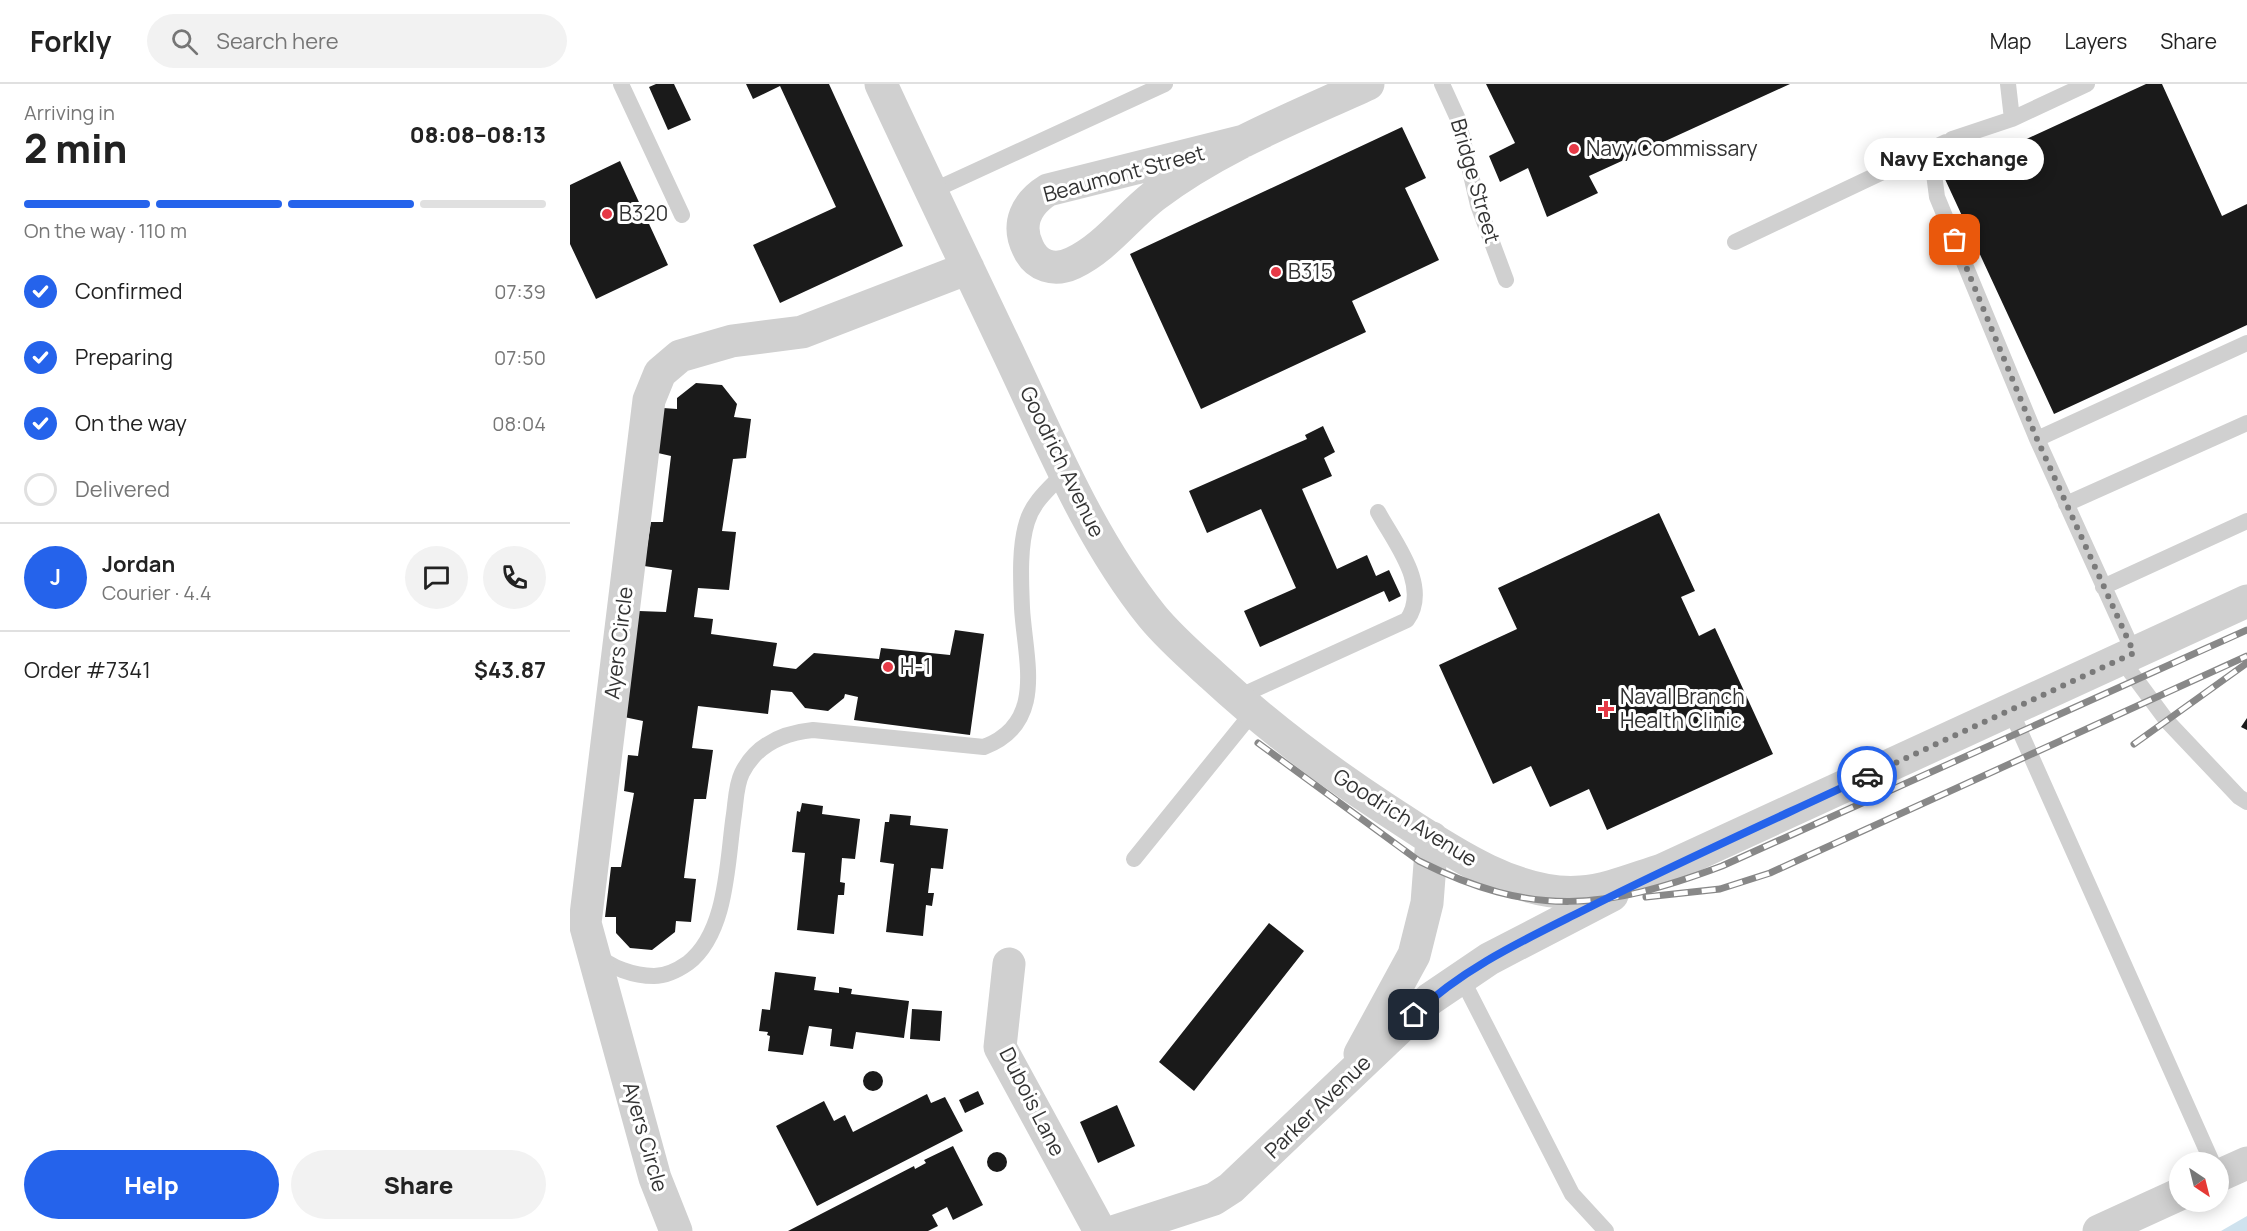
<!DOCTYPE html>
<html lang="en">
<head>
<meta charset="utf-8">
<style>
  :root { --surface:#fff; --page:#f2f2f2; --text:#222; --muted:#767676; --line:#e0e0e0; --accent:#2563eb }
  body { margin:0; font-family:Manrope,sans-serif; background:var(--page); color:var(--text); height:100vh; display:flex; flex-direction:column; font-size:22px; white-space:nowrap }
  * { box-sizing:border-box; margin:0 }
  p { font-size:20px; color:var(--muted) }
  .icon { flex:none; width:33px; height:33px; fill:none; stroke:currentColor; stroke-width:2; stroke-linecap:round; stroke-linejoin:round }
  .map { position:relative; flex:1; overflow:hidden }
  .drawer { display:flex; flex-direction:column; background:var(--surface); width:570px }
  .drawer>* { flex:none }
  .needle { width:39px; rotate:145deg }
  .fabs { position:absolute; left:1599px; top:1068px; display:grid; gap:12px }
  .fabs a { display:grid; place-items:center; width:60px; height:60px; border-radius:50%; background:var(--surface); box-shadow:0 3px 15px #0003; font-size:30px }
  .pin { position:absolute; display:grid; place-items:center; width:51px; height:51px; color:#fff; margin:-26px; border-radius:12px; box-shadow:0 3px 9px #0006 }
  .courier { position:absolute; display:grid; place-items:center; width:60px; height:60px; margin:-30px; border:4px solid #2563eb; border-radius:50%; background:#fff; color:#222; box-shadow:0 2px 8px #0007 }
  .bubble { position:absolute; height:42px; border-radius:21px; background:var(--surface); box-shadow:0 3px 15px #0003; font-size:20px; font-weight:800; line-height:42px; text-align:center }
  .head em { font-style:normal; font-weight:800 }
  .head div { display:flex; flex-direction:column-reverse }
  .head { display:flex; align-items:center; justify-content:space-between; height:102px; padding:0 24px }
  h1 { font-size:39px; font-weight:800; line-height:45px }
  .bar { display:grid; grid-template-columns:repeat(4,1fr); gap:9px 6px; align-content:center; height:72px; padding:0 24px }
  .bar i { height:8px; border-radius:4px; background:var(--line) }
  .bar .active { background:var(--accent) }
  .bar p { grid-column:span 4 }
  .line { display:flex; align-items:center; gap:15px; padding:0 24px; border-top:2px solid var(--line) }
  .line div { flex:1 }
  .round { display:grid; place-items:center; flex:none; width:63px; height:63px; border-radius:32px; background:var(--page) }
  ol { padding:0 24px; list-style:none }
  li { display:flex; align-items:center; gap:18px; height:66px }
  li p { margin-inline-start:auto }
  li .icon { padding:6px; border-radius:50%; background:var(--accent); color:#fff; stroke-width:4 }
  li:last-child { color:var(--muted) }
  li i { width:33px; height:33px; border:3px solid var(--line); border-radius:50% }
  .primary-button { display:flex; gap:12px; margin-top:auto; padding:12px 24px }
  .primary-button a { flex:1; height:69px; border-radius:36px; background:var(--accent); color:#fff; font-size:24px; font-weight:800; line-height:69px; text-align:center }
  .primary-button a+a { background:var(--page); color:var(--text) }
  header { display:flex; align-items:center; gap:36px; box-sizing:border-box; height:84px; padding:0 30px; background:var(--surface); border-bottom:2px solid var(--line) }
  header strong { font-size:28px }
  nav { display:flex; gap:33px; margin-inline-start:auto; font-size:21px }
  .search { width:420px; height:54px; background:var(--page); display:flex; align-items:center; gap:15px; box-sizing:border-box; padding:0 21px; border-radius:33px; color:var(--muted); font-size:22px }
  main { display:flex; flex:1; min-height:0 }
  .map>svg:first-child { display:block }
  .water { fill:#cfe2ee }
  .building { fill:#1a1a1a }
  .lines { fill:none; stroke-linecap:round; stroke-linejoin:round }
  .lane { stroke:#d0d0d0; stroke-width:16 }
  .street { stroke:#d0d0d0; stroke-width:33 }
  .rail-casing { stroke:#888; stroke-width:7 }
  .rail { stroke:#fff; stroke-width:4.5; stroke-dasharray:14; stroke-linecap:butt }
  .done { stroke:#7a7a7a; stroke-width:6; stroke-dasharray:0 10.8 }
  .route { stroke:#2563eb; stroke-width:8 }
  .poi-dot { fill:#e63946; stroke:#fff; stroke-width:2 }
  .labels { text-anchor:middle; stroke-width:6; stroke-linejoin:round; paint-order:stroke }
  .poi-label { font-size:21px; fill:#333; stroke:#fff; text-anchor:start }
  .street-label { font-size:21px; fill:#333; stroke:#fff }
</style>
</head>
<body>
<header>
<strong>Forkly</strong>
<div class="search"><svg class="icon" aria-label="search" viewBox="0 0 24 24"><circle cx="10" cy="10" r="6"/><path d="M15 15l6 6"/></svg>Search here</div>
<nav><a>Map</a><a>Layers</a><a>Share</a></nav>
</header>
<main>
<section class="drawer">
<div class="head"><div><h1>2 min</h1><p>Arriving in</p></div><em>08:08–08:13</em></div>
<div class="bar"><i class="active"></i><i class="active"></i><i class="active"></i><i></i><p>On the way · 110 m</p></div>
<ol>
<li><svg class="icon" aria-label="check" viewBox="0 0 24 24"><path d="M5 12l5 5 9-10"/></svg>Confirmed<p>07:39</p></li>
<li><svg class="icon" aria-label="check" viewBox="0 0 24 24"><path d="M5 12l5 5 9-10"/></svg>Preparing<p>07:50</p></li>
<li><svg class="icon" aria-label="check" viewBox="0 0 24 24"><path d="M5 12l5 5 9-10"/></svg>On the way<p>08:04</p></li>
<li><i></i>Delivered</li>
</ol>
<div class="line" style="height:108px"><b class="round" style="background:var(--accent);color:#fff">J</b><div><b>Jordan</b><p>Courier · 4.4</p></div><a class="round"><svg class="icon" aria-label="chat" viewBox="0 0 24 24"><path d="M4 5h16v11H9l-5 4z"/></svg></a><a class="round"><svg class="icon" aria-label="phone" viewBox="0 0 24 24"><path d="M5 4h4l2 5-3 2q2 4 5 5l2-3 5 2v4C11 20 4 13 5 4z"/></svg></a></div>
<div class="line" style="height:78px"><div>Order #7341</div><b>$43.87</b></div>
<div class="primary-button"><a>Help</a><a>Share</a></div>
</section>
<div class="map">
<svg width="1677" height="1147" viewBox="0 0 1677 1147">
  <rect width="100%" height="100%" fill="#fff"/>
  <path class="water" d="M1677,1132v15h-26z"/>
  <path class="building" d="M86,0h18l17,36 -23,10 -19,-43z
    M176,0h83l74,162 -123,57 -27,-58 83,-38 -56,-121 -27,13z
    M916,0h304l-201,92 9,17 -51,24 -19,-49 -28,14 -11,-26 26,-13z
    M1576,0h16l60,132 25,-12v121l-193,89 -110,-237z
    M832,43l24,51 -21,10 34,72 -87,41 14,31 -165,77 -71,-155z
    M50,77l48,104 -72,34 -26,-55v-59z
    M126,299l26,2 15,19 -3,13 17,2 -5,39 -13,1 -11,72 14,1 -7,58 -31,-2 -4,29 19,2 -2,15 66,9 -4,23 23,3 18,-16 65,6 2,-11 69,7 5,-25 29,4 -14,101 -116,-15 4,-23 -13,-3 -1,4 -16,13 -23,-3 -13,-16 -21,-2 -3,24 -70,-8 -6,42 21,2 -7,49h-12l-10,79 12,1 -5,43 -15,-1 -1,11 -23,18 -22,-2 -14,-15v-16h-11l6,-50h10l13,-74 -10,-2 4,-36 10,1 5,-35 -19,-4 15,-106 27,1 6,-42 -28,-4 7,-44h12l8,-66 -13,-3 5,-45 14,1v-11z
    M753,342l12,26 -11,6 8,18 -30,13 35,80 30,-14 9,21 13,-6 12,26 -12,6 -5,-11 -124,56 -16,-36 52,-23 -35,-79 -54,24 -18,-42 118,-52 -2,-4z
    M1089,429l36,78 -14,6 18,39 16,-8 58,126 -166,76 -18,-41 -39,18 -19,-41 -38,18 -54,-119 78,-36 -19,-41z
    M1677,634v12l-6,-3z
    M232,719l21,3 -1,8 38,5 -5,40 -13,-1 -2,24 5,1 -1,12h-6l-4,39 -37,-4 8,-77 -13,-1 5,-41 3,1z
    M320,730l21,2 -1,9 38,4 -5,40 -12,-1 -3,25h6l-2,13 -6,-1 -3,31 -37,-4 8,-68 -14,-2 5,-40h4z
    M699,839l35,28 -110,140 -35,-29z
    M205,888l41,5 -2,13 25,3v-6l13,2 -1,5 58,7 -5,37 -48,-6 -3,17 -23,-3 2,-17 -23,-3 -6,29 -35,-4 2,-15 -3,-1 1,-3 -9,-1 3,-22 8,1z
    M342,925l30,2 -2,30 -30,-2z
    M293 997a10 10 0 1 1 20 0a10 10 0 1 1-20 0Z
    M408,1007l6,13 -19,9 -6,-13z
    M357,1010l4,9 14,-6 18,34 -146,75 -41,-80 48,-25 10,20 11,-6 8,17z
    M547,1021l18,41 -37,17 -18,-41z
    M383,1062l30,59 -30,15 -6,-13 -15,8 6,11 -10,5h-140l126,-65 1,3 11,-6 -2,-3z
    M417 1078a10 10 0 1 1 20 0a10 10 0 1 1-20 0Z"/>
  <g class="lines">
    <path class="lane" d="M51,0l61,131
      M872,0l16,35 20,86 28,75
      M1438,0l4,35
      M1517,0l-75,35 -60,20 -15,14 -4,13 4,31 100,242 97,214
      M360,108l235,-108
      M1165,158l211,-100
      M1467,355l210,-96
      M1496,420l181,-81
      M1533,503l144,-66
      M1551,575l46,62 72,76 8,5
      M666,614l171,-78c24,-34 -13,-78 -29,-108
      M1440,625l202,453
      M564,775l119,-147
      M26,869c13,15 39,23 58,23 13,0 24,-6 34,-13 40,-31 39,-103 46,-149 2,-14 2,-29 8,-41 14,-28 41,-40 71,-43l171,17c63,-24 41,-87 38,-139 -1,-26 -3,-61 5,-86 6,-21 24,-35 38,-50
      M891,893l111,217 34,37"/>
    <path class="street" d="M311,0c43,93 88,186 132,279 41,87 78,177 139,253 18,22 39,40 60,59 54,50 111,93 172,133 54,35 129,90 197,84 27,-2 55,-14 81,-22l585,-269
      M674,57l-196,49c-21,13 -32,34 -20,58 8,18 26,24 45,15 32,-15 54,-46 81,-67 64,-49 142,-79 214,-112
      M439,880l-9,83 100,184
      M790,970l54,-99 13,-52 5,-65
      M1648,1092l29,-13
      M106,1147l-21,-53 -70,-255 64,-523 11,-27 20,-17 52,-15 70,-9 166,-64
      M546,1147l98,-32 17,-11 199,-189 59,-40 123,-64
      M1529,1147l81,-37"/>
    <defs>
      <path id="rail" d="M688,659l161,118c114,57 186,49 303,5l525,-236
        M1564,660l113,-81
        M1076,813l74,-8 50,-16 477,-217"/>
    </defs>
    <use href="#rail" class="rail-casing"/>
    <use href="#rail" class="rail"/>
  </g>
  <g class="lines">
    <path class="done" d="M1297,692l267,-123 -97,-214 -82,-199"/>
    <path class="route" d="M844,931c48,-46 108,-74 166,-103 94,-48 191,-91 287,-136"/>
  </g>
  <g class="poi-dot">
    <circle cx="1004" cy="65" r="6"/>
    <circle cx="37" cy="130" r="6"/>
    <circle cx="706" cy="188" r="6"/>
    <circle cx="318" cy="583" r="6"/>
    <path d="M1033 616h6v6h6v6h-6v6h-6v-6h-6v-6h6z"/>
  </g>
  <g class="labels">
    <g class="poi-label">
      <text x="1016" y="72">Navy Commissary</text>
      <text x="49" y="137">B320</text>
      <text x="718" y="195">B315</text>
      <text x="330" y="590">H-1</text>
      <text x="1050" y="620">Naval Branch<tspan x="1050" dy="24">Health Clinic</tspan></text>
    </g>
    <g class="street-label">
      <text transform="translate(554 90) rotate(-15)" y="7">Beaumont Street</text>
      <text transform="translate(905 97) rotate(74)" y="7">Bridge Street</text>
      <text transform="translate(492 378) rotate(64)" y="7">Goodrich Avenue</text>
      <text transform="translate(49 559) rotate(-83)" y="7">Ayers Circle</text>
      <text transform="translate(835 734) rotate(32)" y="7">Goodrich Avenue</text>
      <text transform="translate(462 1018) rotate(63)" y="7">Dubois Lane</text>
      <text transform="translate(748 1023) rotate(-44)" y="7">Parker Avenue</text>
      <text transform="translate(75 1053) rotate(74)" y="7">Ayers Circle</text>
    </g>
  </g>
</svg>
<div class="fabs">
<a><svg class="needle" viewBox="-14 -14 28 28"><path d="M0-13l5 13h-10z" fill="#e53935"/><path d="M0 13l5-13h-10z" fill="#767676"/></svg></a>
</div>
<div class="pin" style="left:1385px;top:156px;background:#ea580c"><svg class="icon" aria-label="bag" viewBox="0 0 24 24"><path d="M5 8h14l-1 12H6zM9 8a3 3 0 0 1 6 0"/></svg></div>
<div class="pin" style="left:844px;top:931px;background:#1f2937"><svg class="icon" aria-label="home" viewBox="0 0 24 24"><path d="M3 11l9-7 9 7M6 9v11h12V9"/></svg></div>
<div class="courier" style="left:1297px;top:692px"><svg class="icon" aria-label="car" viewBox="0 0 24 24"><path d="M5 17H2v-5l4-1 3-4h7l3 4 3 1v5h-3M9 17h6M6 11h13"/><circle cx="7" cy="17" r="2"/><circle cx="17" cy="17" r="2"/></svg></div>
<div class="bubble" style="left:1294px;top:54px;width:180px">Navy Exchange</div>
</div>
</main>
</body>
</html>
